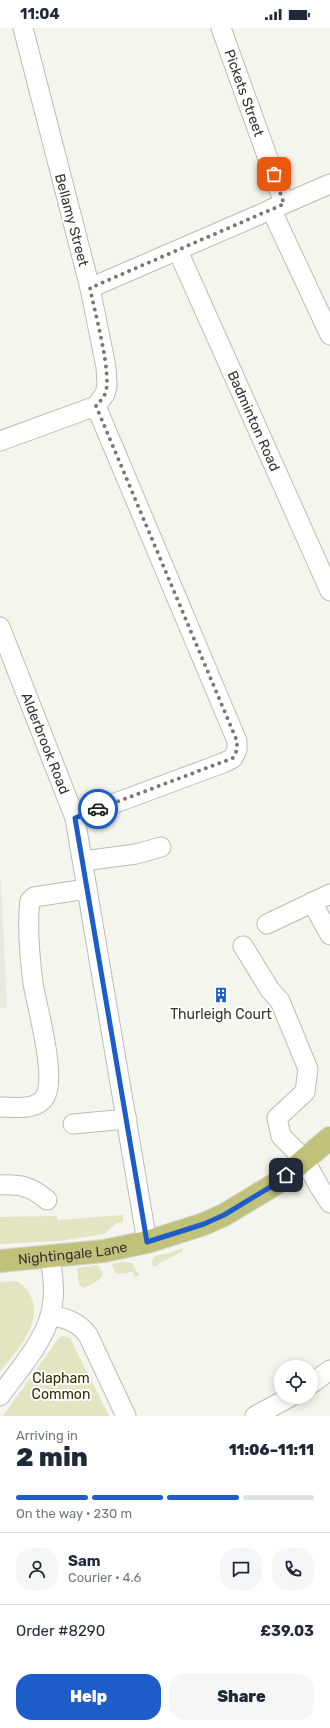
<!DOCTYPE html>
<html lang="en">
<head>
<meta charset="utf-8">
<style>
  :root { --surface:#fff; --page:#f6f6f7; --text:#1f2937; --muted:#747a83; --line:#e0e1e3; --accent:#1d5dc9 }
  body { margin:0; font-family:Rubik,sans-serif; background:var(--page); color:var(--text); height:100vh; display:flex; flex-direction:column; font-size:15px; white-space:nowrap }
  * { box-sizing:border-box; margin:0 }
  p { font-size:13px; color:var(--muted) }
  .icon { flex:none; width:22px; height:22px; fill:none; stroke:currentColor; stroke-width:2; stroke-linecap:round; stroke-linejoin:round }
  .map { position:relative; height:1388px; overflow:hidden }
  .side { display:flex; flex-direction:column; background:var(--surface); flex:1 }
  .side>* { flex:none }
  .fabs { position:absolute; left:274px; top:1332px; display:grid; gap:8px }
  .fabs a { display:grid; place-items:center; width:44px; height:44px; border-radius:50%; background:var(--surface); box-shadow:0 2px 10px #0003; font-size:20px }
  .pin { position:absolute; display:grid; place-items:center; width:34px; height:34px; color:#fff; margin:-17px; border-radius:8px; box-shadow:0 2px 6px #0006 }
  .courier { position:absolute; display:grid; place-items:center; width:40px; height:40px; margin:-20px; border:3px solid #1d5dc9; border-radius:50%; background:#fff; color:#222; box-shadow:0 1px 5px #0007 }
  .head em { font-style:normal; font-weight:800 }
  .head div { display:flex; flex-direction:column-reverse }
  .head { display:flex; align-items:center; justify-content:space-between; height:68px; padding:0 16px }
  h1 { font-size:26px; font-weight:800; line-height:30px }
  .bar { display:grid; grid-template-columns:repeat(4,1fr); gap:6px 4px; align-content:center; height:48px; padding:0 16px }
  .bar i { height:5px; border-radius:3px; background:var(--line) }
  .bar .on { background:var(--accent) }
  .bar p { grid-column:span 4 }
  .line { display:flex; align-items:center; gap:10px; padding:0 16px; border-top:1px solid var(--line) }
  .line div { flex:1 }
  .round { display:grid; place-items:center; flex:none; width:42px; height:42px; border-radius:16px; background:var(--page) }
  .cta { display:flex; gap:8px; margin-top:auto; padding:8px 16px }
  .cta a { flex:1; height:46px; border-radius:16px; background:var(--accent); color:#fff; font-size:16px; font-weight:800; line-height:46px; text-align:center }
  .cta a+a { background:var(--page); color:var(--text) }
  .status { display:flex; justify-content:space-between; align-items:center; height:28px; padding:0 20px; background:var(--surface); direction:ltr }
  .status svg { height:11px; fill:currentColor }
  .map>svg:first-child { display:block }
  .built { fill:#e9eadc }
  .green { fill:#e2e4c2 }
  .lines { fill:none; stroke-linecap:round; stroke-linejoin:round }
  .minor-casing { stroke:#bbbcb5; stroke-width:21 }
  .major-casing { stroke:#d2d3d2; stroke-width:24 }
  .minor { stroke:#fff; stroke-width:19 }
  .major { stroke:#c1c27a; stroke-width:22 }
  .done { stroke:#777873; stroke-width:4; stroke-dasharray:0 7.2 }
  .route { stroke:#1d5dc9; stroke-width:5 }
  .labels { text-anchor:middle; stroke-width:4; stroke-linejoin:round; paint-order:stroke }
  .street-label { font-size:14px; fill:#343532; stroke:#fffffe }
  .poi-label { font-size:14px; fill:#343532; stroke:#fffffe }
  .park-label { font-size:14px; fill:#303000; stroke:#fffffe }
</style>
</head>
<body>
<div class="status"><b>11:04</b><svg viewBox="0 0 49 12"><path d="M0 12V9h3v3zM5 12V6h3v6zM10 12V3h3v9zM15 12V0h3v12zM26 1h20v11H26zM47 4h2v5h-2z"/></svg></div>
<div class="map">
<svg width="330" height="1388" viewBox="0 0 330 1388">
  <rect width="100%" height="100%" fill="#f4f5ed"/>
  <path class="built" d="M0,852h1l6,128h-7z"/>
  <path class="green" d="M123,1187v7l-6,1 -13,11 -45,7 -59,3v-27l57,-1 1,4z
    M182,1220l1,3 -30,16 -1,-6 3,-5 15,-3z
    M123,1234l9,1 7,12 -4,2 -3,-5 -16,2 -5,-10z
    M98,1237l5,9c-3,7 -12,11 -20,14l-4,-4 -2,-16z
    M16,1253c9,4 14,11 17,21 6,27 -18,50 -33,70v-90z
    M62,1308l8,2 39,78h-106l55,-77z"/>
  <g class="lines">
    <defs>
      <g id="minor">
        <path id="s1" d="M221,0l63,175"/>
        <path d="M271,181l59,126"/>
        <path id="s2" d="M178,223l152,340"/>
        <path d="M90,260l240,-104"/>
        <path d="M0,413l96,-35 9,-12 2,-9 -1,-18 -16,-79 -67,-260"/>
        <path id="s3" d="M0,599l75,191 72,424"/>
        <path d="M75,790l148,-55 10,-5 4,-8v-9l-141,-335"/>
        <path d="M83,833l53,-7 25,-7"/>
        <path d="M312,874l18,33"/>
        <path d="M267,896l63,-30"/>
        <path d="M243,918l27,44 10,11 28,68 -3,23 -28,26 4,18 23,23 15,27 11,17"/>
        <path d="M0,1079c15,0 36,4 45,-10 12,-21 -8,-89 -12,-114 -3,-24 -6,-59 -3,-82l4,-4 53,-8"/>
        <path d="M73,1096l54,-5"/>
        <path d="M0,1157c21,-1 32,2 47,15"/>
        <path d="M50,1288c16,1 29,7 38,19l38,81"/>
        <path d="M311,1356l19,-14"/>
        <path d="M0,1368c20,-28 51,-61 53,-96 2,-14 -1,-29 -3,-43"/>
        <path d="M255,1388l35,-19"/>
      </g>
      <g id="major">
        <path id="s4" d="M0,1233l104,-10 43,-9 57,-18 20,-9 53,-32 53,-45"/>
      </g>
    </defs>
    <use href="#minor" class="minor-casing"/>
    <use href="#major" class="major-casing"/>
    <use href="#minor" class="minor"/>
    <use href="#major" class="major"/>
  </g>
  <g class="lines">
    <path class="done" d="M98,781l135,-51 4,-8v-9l-141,-335c2,-3 7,-7 9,-12 8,-18 -11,-84 -15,-106l194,-84 -10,-30"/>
    <path class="route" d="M98,781l-23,9 72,424 57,-18 20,-9 53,-32 9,-8"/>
  </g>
  <defs>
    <symbol id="building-bare" viewBox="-9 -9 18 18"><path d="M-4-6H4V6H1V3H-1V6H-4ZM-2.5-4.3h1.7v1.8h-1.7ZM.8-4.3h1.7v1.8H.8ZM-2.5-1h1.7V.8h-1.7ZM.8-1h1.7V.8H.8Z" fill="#1d5dc9" stroke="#fffffe" stroke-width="2.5" paint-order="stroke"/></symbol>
  </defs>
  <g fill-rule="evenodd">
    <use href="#building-bare" x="210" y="956" width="22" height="22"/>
  </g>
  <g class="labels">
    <g class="street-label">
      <text dy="5" stroke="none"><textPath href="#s1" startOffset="69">Pickets Street</textPath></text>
      <text transform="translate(72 192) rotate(75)" y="5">Bellamy Street</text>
      <text dy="5" stroke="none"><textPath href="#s2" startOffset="186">Badminton Road</textPath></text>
      <text dy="5" stroke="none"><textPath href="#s3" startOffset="125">Alderbrook Road</textPath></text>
      <text dy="5" stroke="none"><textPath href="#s4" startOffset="73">Nightingale Lane</textPath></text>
    </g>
    <g class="poi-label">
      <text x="221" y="991">Thurleigh Court</text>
    </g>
    <g class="park-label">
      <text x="61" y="1355">Clapham<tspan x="61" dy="16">Common</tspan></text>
    </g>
  </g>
</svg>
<div class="fabs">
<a><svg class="icon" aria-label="locate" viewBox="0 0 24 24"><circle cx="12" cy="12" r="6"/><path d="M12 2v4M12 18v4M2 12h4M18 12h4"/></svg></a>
</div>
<div class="pin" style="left:274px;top:146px;background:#ea580c"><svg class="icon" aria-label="bag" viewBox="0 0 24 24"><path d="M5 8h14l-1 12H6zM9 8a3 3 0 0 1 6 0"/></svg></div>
<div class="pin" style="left:286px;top:1147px;background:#1f2937"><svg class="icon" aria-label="home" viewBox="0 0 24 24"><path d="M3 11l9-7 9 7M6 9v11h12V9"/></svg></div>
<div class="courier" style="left:98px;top:781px"><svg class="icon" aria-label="car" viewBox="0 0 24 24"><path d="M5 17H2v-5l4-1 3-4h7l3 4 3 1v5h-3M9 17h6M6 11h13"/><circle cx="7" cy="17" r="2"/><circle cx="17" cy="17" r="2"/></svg></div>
</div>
<section class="side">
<div class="head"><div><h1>2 min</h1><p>Arriving in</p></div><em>11:06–11:11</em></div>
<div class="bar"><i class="on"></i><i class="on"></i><i class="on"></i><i></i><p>On the way · 230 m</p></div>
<div class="line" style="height:72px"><a class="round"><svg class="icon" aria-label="person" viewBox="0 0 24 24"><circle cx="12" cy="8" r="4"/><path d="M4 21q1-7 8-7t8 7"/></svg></a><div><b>Sam</b><p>Courier · 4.6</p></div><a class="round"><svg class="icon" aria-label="chat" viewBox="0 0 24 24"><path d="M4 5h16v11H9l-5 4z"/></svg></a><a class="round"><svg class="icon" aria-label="phone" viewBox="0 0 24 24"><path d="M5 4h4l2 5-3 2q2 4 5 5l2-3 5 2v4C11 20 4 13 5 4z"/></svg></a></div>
<div class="line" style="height:52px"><div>Order #8290</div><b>£39.03</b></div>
<div class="cta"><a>Help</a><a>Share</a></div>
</section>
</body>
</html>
